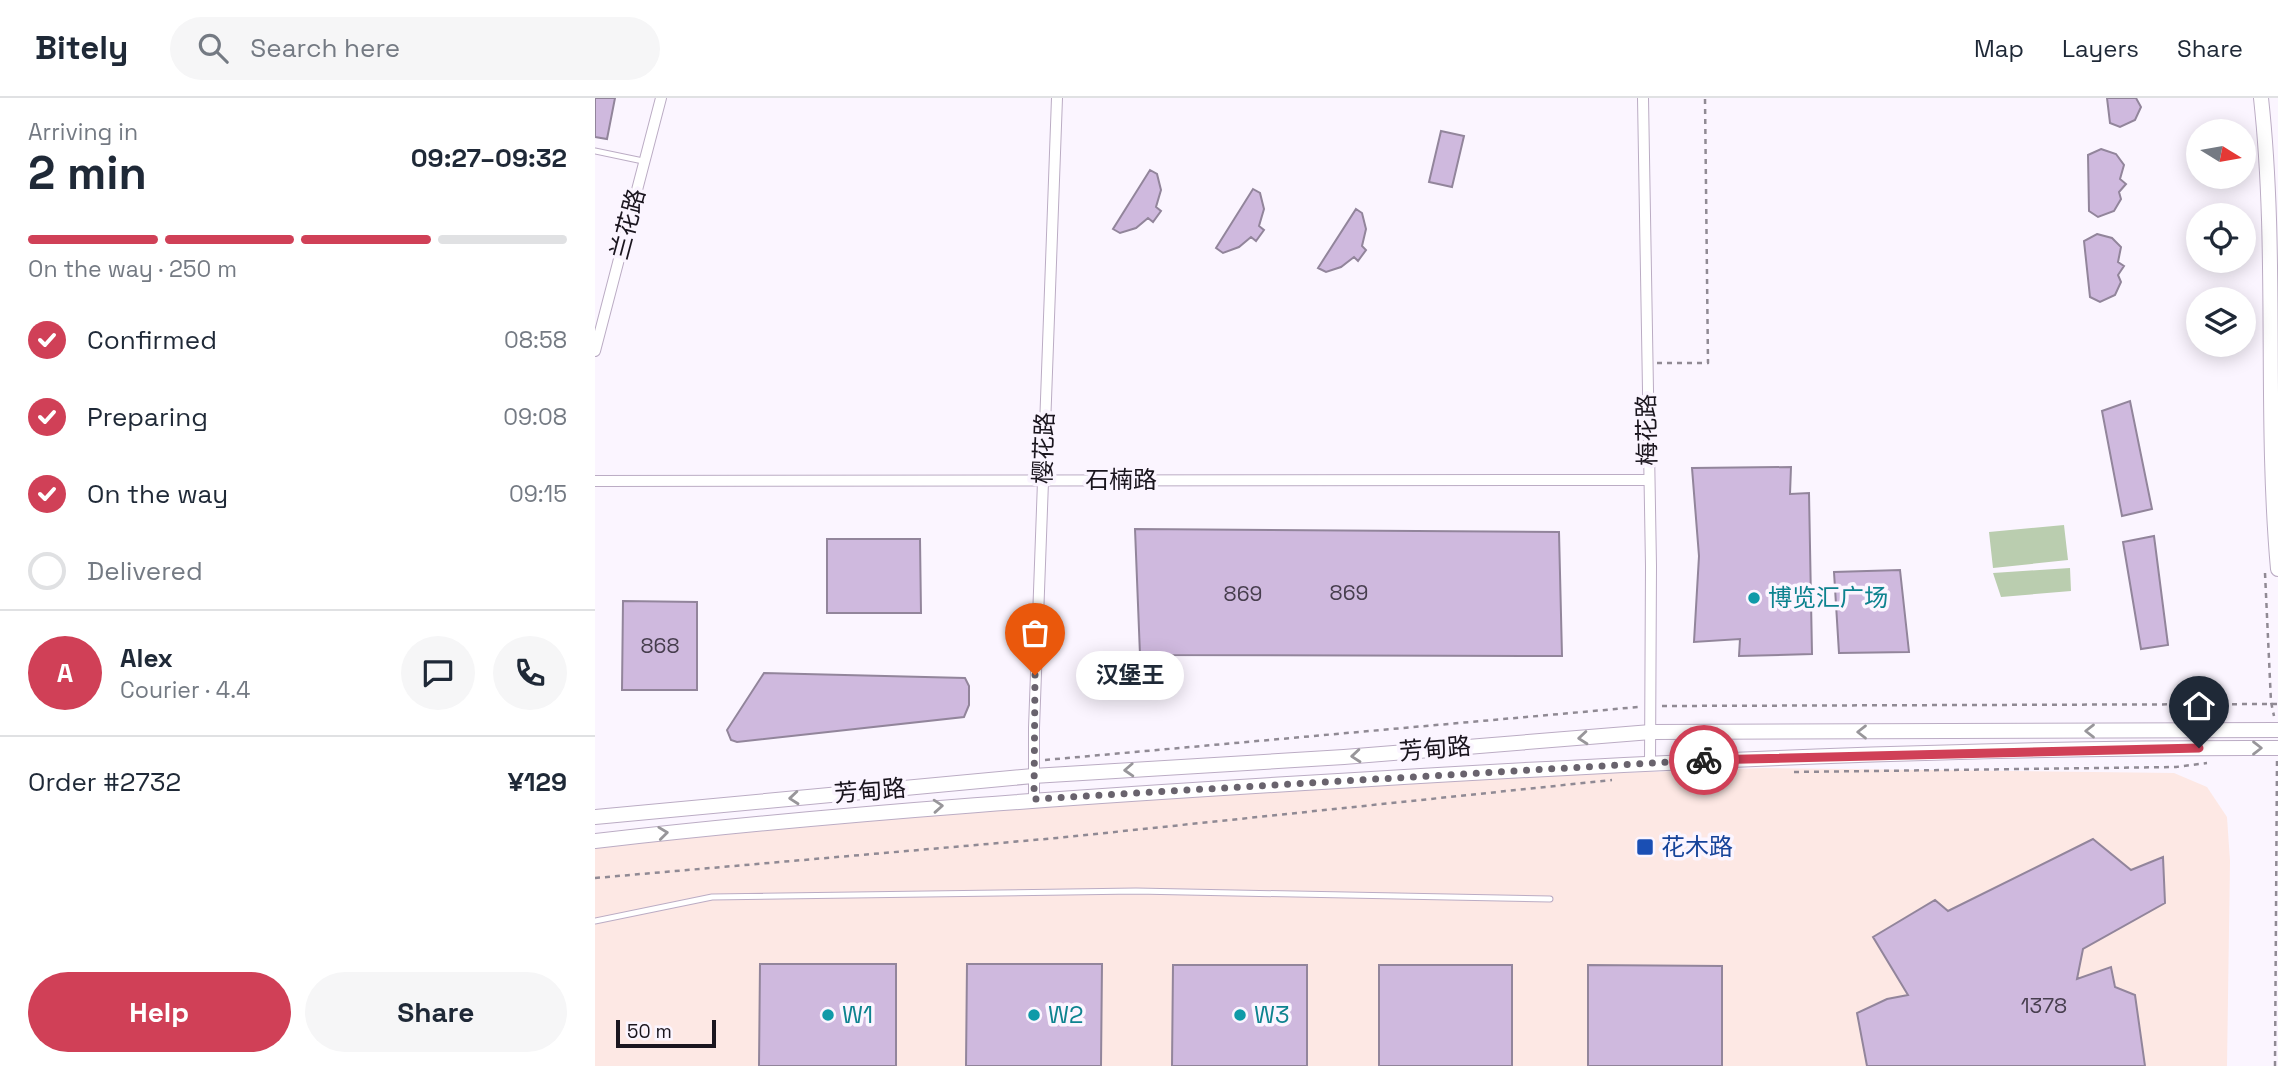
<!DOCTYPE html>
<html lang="en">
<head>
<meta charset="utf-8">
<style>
  :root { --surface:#fff; --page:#f6f6f7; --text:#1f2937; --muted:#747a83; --line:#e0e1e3; --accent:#d04057 }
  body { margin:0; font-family:"Space Grotesk","Noto Sans SC",sans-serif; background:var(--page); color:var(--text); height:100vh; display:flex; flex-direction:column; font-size:26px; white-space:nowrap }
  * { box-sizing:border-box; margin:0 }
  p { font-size:23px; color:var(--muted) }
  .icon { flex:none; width:38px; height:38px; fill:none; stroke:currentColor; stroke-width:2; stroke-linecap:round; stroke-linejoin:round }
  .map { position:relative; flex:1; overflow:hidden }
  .sheet { display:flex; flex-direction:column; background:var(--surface); width:595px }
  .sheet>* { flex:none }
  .needle { width:46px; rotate:101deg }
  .buttons { position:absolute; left:1591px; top:21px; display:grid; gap:14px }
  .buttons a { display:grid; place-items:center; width:70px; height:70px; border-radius:50%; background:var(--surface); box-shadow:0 4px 18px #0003; font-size:35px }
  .scale { position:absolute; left:21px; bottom:18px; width:100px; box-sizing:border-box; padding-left:7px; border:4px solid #1a151e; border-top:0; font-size:19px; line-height:24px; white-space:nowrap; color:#1a151e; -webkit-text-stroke:5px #fbf5ff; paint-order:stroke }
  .pin { position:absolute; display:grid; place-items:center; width:60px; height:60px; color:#fff; margin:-72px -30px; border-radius:50% 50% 50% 0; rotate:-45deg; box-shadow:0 0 7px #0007 }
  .pin .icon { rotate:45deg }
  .courier { position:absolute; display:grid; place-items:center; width:70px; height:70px; margin:-35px; border:5px solid #d04057; border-radius:50%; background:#fff; color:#222; box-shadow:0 2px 9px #0007 }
  .bubble { position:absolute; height:49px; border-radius:24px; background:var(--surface); box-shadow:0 4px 18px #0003; font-size:23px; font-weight:700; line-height:49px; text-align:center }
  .summary em { font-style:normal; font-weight:700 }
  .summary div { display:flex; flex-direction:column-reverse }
  .summary { display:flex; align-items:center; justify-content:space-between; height:119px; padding:0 28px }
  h1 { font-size:46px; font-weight:700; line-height:52px }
  .bar { display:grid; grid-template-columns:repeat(4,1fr); gap:10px 7px; align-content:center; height:84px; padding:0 28px }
  .bar i { height:9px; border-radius:5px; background:var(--line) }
  .bar .current { background:var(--accent) }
  .bar p { grid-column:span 4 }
  .line { display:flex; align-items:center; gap:18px; padding:0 28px; border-top:2px solid var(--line) }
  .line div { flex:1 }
  .round { display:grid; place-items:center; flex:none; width:74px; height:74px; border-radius:37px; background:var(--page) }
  ol { padding:0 28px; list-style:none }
  li { display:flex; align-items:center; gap:21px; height:77px }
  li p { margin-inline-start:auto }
  li .icon { padding:7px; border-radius:50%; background:var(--accent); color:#fff; stroke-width:4 }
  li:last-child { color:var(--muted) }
  li i { width:38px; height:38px; border:4px solid var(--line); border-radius:50% }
  .primary-button { display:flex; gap:14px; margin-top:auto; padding:14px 28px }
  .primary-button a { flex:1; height:80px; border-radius:42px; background:var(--accent); color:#fff; font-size:28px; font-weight:700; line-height:80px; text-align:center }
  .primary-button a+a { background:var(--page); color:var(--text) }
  header { display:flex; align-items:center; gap:42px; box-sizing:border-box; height:98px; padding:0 35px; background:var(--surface); border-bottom:2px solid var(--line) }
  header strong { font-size:33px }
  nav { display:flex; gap:38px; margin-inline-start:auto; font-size:24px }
  .search { width:490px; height:63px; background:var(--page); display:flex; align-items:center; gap:18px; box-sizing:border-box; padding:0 24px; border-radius:38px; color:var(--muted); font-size:26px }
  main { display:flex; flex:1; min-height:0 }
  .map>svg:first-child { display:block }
  .commercial { fill:#fde8e4 }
  .pitch { fill:#bacdaf }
  .building { fill:#cfb9de; stroke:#92859b; stroke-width:2 }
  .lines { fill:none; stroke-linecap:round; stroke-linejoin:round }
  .lane-casing { stroke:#bbacc4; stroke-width:7 }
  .street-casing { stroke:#bbacc4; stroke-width:12 }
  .secondary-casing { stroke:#bbacc4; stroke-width:16 }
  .path { stroke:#908a94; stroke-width:2.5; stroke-dasharray:5 5; stroke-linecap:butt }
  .lane { stroke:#fff; stroke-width:5 }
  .street { stroke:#fff; stroke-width:10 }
  .secondary { stroke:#fff; stroke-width:14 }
  .oneway { stroke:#98969a }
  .done { stroke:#69636d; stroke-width:7; stroke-dasharray:0 12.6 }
  .route { stroke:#d04057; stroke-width:9 }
  .culture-dot { fill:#0f9aa8; stroke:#fbf5ff; stroke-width:2.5 }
  .transit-dot { fill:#1a4fb4; stroke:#fbf5ff; stroke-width:2.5 }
  .labels { text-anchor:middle; stroke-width:7; stroke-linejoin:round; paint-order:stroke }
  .number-label { font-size:21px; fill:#473e4e }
  .street-label { font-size:24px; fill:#1a151e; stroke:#fbf5ff }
  .culture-label { font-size:24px; fill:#0d838f; stroke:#fbf5ff; text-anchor:start }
  .transit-label { font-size:24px; fill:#164399; stroke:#fbf5ff; text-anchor:start }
</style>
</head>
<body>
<header>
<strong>Bitely</strong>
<div class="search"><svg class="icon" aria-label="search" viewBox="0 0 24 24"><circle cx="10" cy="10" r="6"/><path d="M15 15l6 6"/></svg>Search here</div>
<nav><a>Map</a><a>Layers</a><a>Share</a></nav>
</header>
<main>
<section class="sheet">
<div class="summary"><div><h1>2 min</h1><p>Arriving in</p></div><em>09:27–09:32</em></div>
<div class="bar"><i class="current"></i><i class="current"></i><i class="current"></i><i></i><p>On the way · 250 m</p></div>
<ol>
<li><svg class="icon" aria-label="check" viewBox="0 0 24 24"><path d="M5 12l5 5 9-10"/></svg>Confirmed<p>08:58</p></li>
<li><svg class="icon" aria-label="check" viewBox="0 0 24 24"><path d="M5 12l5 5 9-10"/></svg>Preparing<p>09:08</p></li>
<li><svg class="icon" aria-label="check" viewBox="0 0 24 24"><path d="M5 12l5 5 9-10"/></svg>On the way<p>09:15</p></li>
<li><i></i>Delivered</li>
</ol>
<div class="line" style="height:126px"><b class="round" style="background:var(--accent);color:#fff">A</b><div><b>Alex</b><p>Courier · 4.4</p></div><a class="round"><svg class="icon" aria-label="chat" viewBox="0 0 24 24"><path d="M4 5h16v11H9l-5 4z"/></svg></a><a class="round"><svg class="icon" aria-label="phone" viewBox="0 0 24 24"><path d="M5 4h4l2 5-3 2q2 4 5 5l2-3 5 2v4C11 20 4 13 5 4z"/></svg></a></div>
<div class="line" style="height:91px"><div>Order #2732</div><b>¥129</b></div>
<div class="primary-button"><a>Help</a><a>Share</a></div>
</section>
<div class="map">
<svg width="1683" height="968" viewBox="0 0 1683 968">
  <rect width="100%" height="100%" fill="#fbf5ff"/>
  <path class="commercial" d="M1169,670l410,5 33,14 20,30 3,44 -3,205h-1632v-225l680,-56z"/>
  <path class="pitch" d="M1469,427l4,35 -75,8 -4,-36z
    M1475,470l1,23 -70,6 -8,-24z"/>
  <path class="building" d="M0,0h20l-8,41 -12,-2z
    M1512,0h29l5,9 -6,13 -15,7 -10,-4z
    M846,33l23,5 -12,51 -23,-5z
    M1506,51l15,5 8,11 -4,14 6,5 -7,8 2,7 -7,12 -16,6 -9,-6 -1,-56z
    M555,72l7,4 4,16 -5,17 5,4 -8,11 -5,-4 -12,10 -16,5 -7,-4z
    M658,91l7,4 4,16 -5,17 5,4 -8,11 -5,-4 -12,10 -16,6 -7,-5z
    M761,111l6,4 4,16 -4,17 4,4 -8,11 -4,-4 -13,10 -15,5 -8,-4z
    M1502,136l15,4 9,9 -3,15 6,4 -6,9 3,7 -6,13 -15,7 -10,-5 -6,-56z
    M1535,303l22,108 -30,7 -20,-105z
    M1196,369l-1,27 19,-1 3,161 -73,2 1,-17 -46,3 5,-86 -7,-88z
    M540,431l424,3 3,124 -422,-1z
    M1559,438l14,109 -27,4 -18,-107z
    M232,441h93l1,74h-94z
    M1305,472l9,82 -70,1 -5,-81z
    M28,503l74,1v88h-75z
    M169,575l201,5 4,8v19l-5,12 -227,25 -6,-2 -4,-10z
    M1498,741l38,31 32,-13 2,46 -82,46 -6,30 34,-12 4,20 20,8 10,71h-278l-10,-53 30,-14 21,-4 -35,-58 62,-37 13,11z
    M165,866h136v102h-137z
    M372,866h135l-1,102h-135z
    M578,867h134v101h-135z
    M784,867h133v101h-133z
    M993,867l134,1v100h-134z"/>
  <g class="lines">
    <defs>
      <path id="lane" d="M0,53l48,10
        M0,823l117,-24 424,-6 414,8"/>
      <path id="street" d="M1048,0l8,468 -1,196
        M0,253l66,-253
        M0,383l1053,-1
        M439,701v-71l23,-630"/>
      <path id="secondary" d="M1666,0c17,155 3,314 17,471
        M0,719l438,-41 311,-19 307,-25 627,-2
        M0,743c253,-29 506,-46 760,-61 307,-19 615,-33 923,-32"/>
    </defs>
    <use href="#lane" class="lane-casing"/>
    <use href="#street" class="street-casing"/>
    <use href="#secondary" class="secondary-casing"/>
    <path class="path" d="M1062,265h51l-3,-265
      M1670,475l6,129 3,14
      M1067,608l616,-2
      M450,662l593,-53
      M1199,674l382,-5 31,-4
      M0,780l462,-40 555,-58
      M1680,968l2,-305"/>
    <use href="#lane" class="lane"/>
    <use href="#street" class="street"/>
    <use href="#secondary" class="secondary"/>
  </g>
  <defs><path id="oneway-chevron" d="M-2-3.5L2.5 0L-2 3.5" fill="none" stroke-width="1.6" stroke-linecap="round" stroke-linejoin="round" transform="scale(1.75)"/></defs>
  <g class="oneway">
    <use href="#oneway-chevron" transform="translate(1495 633) rotate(180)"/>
    <use href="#oneway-chevron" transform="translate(1267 634) rotate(180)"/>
    <use href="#oneway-chevron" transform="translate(988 640) rotate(175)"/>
    <use href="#oneway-chevron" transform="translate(1662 650)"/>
    <use href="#oneway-chevron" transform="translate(761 658) rotate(175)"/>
    <use href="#oneway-chevron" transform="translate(534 672) rotate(177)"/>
    <use href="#oneway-chevron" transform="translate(199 700) rotate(175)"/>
    <use href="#oneway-chevron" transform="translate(343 708) rotate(-4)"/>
    <use href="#oneway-chevron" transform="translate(68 735) rotate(-7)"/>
  </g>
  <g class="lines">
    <path class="done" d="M440,577l-1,124 670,-39"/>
    <path class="route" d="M1109,662l495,-12"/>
  </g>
  <g class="culture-dot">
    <circle cx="1159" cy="500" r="7"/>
    <circle cx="233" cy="917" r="7"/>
    <circle cx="439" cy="917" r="7"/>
    <circle cx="645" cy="917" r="7"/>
  </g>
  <rect class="transit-dot" x="1041" y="740" width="18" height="18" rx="3.5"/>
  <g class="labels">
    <g class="number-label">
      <text x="754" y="502">869</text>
      <text x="648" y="503">869</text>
      <text x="65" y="555">868</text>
      <text x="1449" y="915">1378</text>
    </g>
    <g class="street-label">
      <text transform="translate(33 126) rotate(-75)" y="8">兰花路</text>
      <text transform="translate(1052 332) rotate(-91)" y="8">梅花路</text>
      <text transform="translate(449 350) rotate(-88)" y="8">樱花路</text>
      <text x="526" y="390">石楠路</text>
      <text transform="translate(840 651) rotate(-5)" y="8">芳甸路</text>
      <text transform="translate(275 693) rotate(-5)" y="8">芳甸路</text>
    </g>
    <g class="culture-label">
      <text x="1173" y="508">博览汇广场</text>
      <text x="247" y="925">W1</text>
      <text x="453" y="925">W2</text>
      <text x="659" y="925">W3</text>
    </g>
    <g class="transit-label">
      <text x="1066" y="757">花木路</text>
    </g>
  </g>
</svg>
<div class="buttons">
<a><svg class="needle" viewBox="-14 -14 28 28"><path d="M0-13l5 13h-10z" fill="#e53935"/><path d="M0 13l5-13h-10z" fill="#747a83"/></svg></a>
<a><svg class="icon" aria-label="locate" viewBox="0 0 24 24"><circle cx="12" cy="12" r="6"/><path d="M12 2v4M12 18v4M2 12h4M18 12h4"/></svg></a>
<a><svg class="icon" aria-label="layers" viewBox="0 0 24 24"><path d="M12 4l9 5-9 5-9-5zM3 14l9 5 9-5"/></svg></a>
</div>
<div class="scale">50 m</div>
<div class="pin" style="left:440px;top:577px;background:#ea580c"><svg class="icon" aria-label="bag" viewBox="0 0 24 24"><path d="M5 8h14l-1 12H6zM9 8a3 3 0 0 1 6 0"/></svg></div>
<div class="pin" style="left:1604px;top:650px;background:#1f2937"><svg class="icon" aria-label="home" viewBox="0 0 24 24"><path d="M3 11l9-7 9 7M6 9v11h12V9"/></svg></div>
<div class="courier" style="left:1109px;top:662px"><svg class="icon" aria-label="bike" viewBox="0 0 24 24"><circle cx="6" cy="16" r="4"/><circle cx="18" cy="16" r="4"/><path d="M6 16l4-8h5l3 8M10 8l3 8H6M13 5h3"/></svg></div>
<div class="bubble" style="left:481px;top:553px;width:108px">汉堡王</div>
</div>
</main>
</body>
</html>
